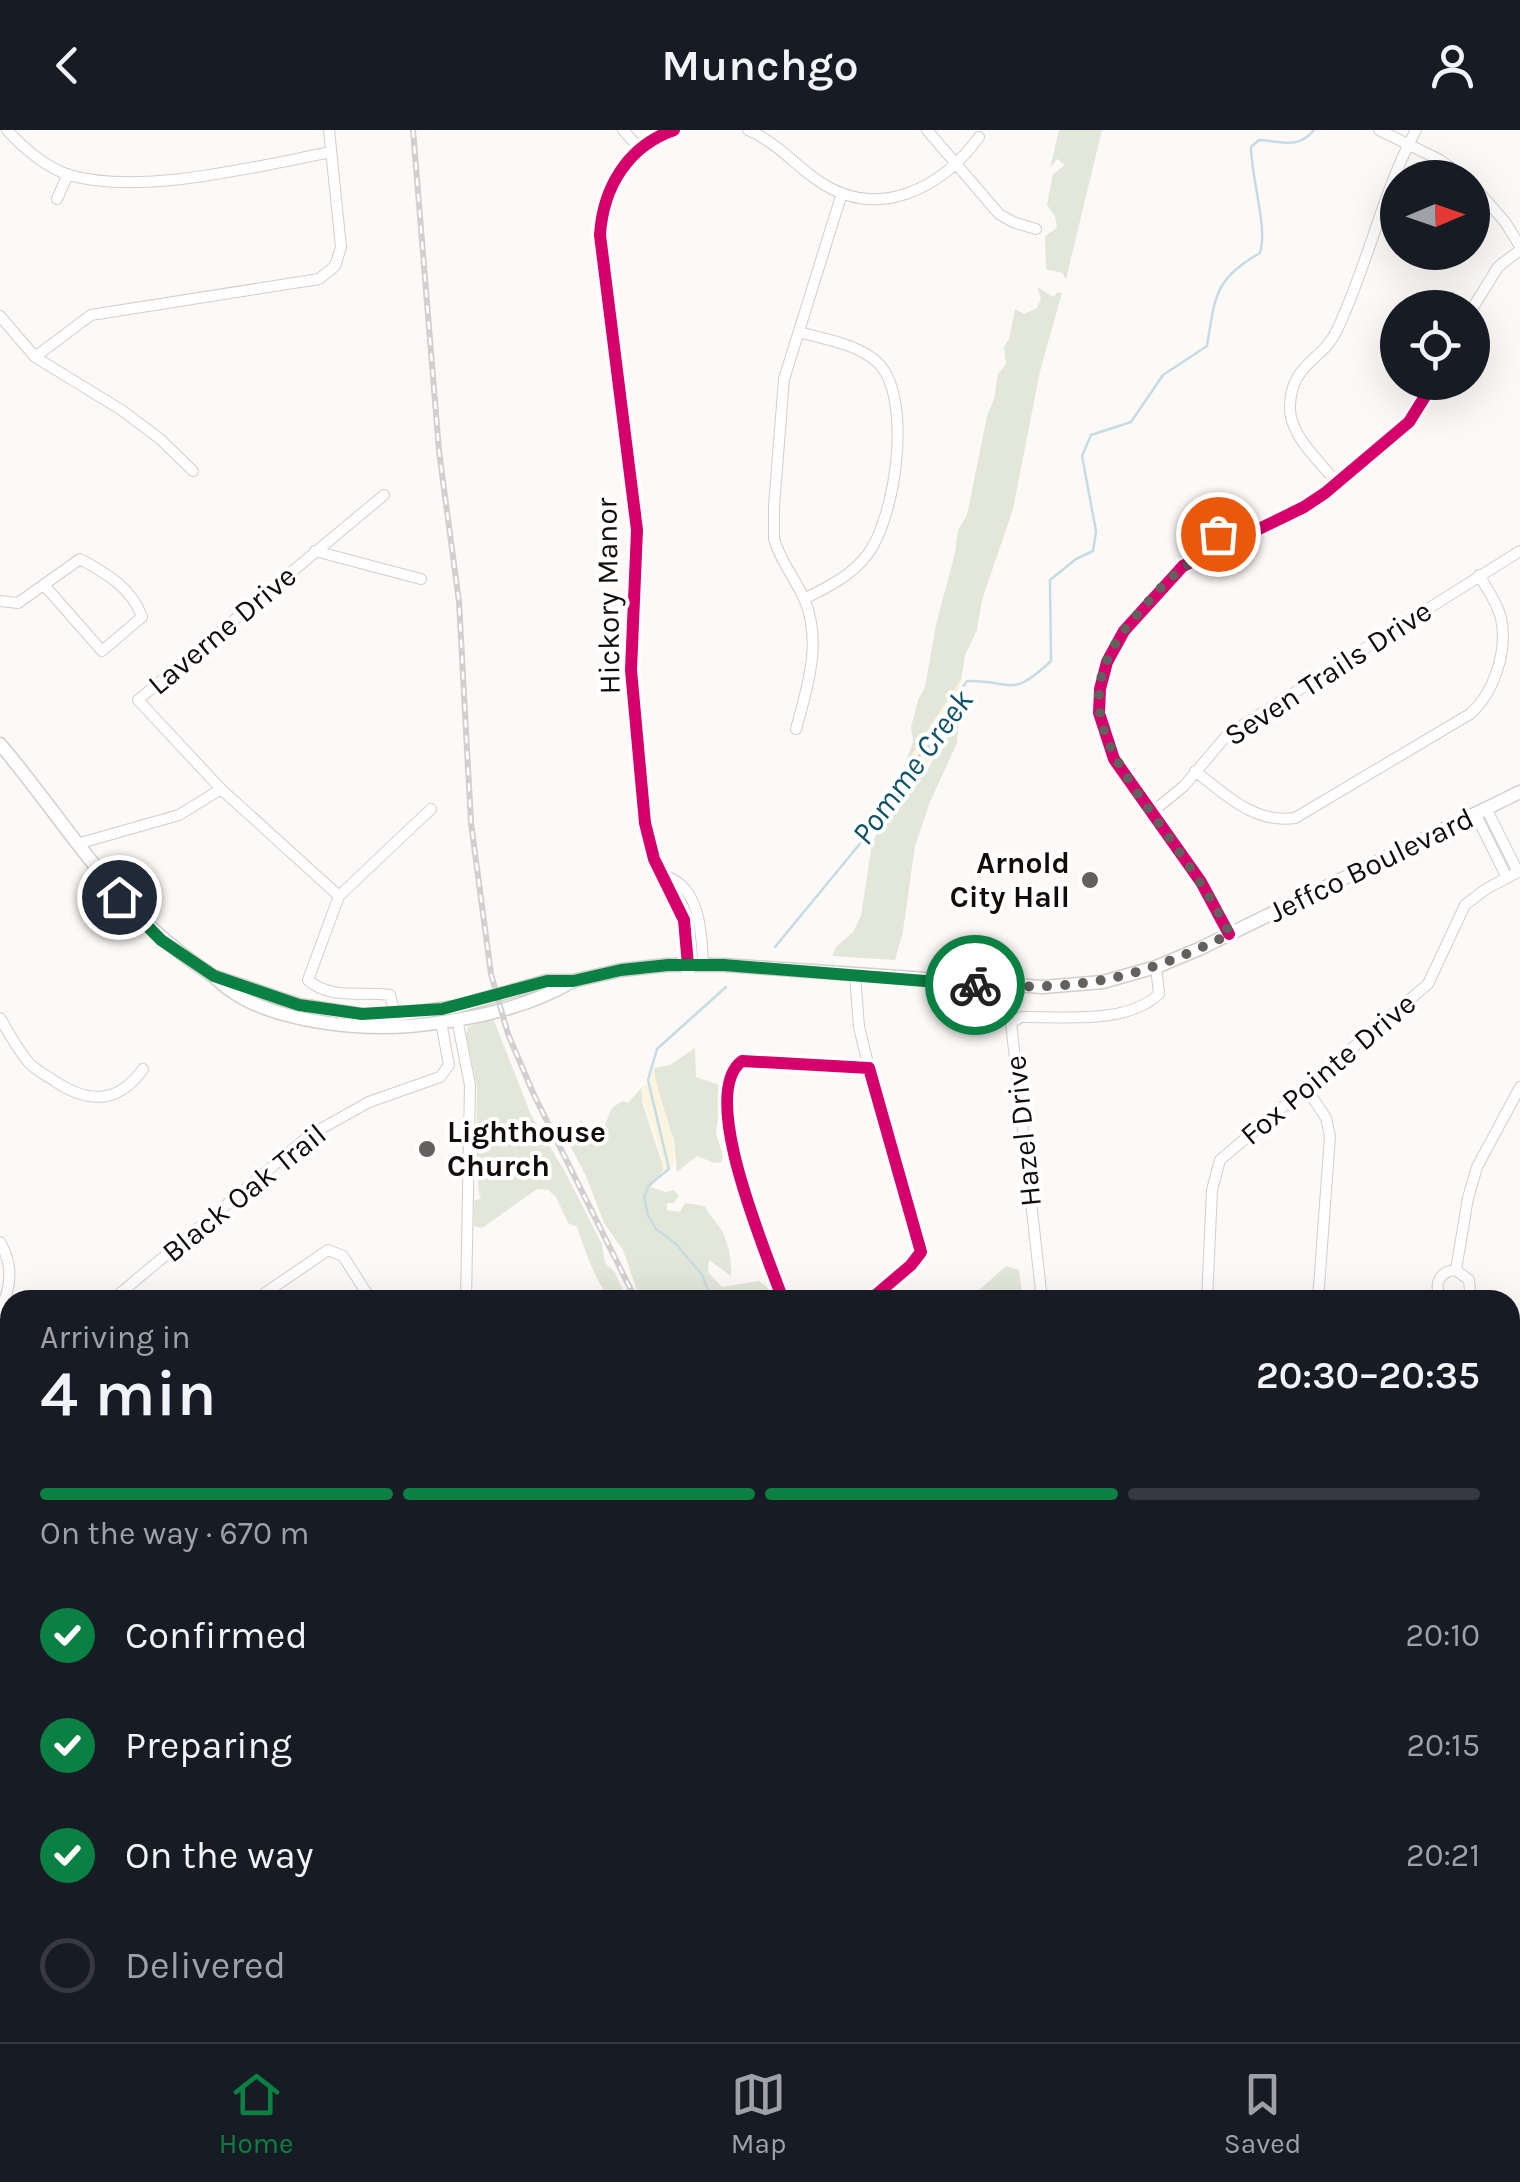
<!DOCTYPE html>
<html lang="en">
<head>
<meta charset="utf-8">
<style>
  :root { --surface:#171b24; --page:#242831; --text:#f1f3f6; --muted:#9ea1a6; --line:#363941; --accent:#0b8043 }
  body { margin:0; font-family:Karla,sans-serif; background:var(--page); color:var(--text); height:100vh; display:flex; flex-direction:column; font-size:38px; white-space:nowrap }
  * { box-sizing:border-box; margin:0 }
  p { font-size:32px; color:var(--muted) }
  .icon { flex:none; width:55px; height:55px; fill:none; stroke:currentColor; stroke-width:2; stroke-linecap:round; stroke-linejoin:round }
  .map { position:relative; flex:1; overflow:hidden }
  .sheet { position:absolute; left:0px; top:1160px; width:1520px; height:752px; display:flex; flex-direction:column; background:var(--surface); border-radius:30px 30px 0 0; box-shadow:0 10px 40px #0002 }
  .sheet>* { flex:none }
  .needle { width:65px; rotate:88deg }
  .controls { position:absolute; left:1380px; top:30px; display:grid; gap:20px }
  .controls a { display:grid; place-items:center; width:110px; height:110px; border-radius:50%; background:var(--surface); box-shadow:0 10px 40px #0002; font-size:50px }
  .pin { position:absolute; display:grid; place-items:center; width:85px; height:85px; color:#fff; margin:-42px; border:5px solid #fff; border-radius:50%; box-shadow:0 2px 10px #0007 }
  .courier { position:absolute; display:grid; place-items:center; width:100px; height:100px; margin:-50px; border:8px solid #0b8043; border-radius:50%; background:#fff; color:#222; box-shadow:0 2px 12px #0007 }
  .overview em { font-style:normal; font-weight:600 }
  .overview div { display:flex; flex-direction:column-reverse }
  .overview { display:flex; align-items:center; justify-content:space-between; height:170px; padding:0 40px }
  h1 { font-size:65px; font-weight:600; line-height:75px }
  .bar { display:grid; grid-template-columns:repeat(4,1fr); gap:15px 10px; align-content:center; height:120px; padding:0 40px }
  .bar i { height:12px; border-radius:8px; background:var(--line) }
  .bar .on { background:var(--accent) }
  .bar p { grid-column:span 4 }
  ol { padding:0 40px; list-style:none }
  li { display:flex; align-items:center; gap:30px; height:110px }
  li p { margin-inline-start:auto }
  li .icon { padding:10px; border-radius:50%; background:var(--accent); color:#fff; stroke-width:4 }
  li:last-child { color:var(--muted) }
  li i { width:55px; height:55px; border:5px solid var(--line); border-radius:50% }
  header { display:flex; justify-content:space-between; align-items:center; height:130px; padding:0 40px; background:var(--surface); font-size:45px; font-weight:600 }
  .menu { display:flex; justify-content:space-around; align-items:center; height:140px; border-top:2px solid var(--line); background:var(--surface); font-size:28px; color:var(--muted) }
  .menu a { display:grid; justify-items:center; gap:5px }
  .menu .on { color:var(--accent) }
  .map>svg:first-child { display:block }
  .green { fill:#e3e7da }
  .sand { fill:#fbf4de }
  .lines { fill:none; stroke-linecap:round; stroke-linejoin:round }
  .stream { stroke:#c5dce5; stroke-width:2.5 }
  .minor-casing { stroke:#d2cecc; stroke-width:12 }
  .major-casing { stroke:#d2cecc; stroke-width:15 }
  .minor { stroke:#fffefe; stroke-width:10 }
  .major { stroke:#fffefe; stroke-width:12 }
  .rail-casing { stroke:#d1cfcf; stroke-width:6 }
  .rail { stroke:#fff; stroke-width:2.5; stroke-dasharray:8; stroke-linecap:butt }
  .cycleway-casing { stroke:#fff; stroke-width:19 }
  .cycleway { stroke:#d6006c; stroke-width:12 }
  .done { stroke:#64605e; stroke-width:10; stroke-dasharray:0 18 }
  .route { stroke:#0b8043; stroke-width:12 }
  .poi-dot { fill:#64605e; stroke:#fff; stroke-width:4 }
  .labels { text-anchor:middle; stroke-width:8; stroke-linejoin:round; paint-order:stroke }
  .street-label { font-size:30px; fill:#120d0b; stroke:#fff }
  .poi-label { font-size:30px; font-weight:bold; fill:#120d0b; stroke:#fff; text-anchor:end }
  .water-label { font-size:32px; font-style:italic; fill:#105267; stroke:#fff }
</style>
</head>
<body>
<header><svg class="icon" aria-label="back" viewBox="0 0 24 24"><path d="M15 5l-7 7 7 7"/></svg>Munchgo<svg class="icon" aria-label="person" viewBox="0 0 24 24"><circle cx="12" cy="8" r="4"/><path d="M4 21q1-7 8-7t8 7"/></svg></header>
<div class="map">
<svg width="1520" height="1912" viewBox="0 0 1520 1912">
  <rect width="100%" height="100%" fill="#fcf9f7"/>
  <path class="green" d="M1059,0h43l-36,149 -4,-6 -16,-4 -1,-33 12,-8 -2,-12 -8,-11 6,-31 12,-9 -8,-6 -7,9z
    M1037,157l16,10 5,-5 4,1 -22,78 -27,138 -31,91 -5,30 -12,25 -4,25 -58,88 10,-26 -2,-15 7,-27 7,-13 11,-62 19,-72 3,-23 9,-15 20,-99 7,-17 4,-25 8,-10 -2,-17 5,-8 6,-30 9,5 13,-6 4,-9z
    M960,575l-3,38 -27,59 -15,44 -12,85 -8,29 -63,-4 4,-9 17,-15 8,-16 11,-72 15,-33 14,-9 11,-21 15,-11 20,-33z
    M493,888l38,97 33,55 38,74 3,19 9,8 14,29h-18c-16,-23 -24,-46 -33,-73l-9,-4 -12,-26 -8,-7 -11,-1 -55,39 -8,-2v-25l7,-3c-7,-13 2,-31 -5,-42l1,-69 -11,-53 2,-7z
    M695,918l1,29 26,9 -6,47 7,23 -2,6 -7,1 -17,-7 -20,16 -3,-31 -18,-55 -2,-18 16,-3z
    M641,958l2,17 21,64 -13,18 15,5 8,-2 5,6 -5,7h-7v7l13,2 5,-9 20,3c4,10 15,19 19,29 5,12 8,27 7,41l-22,-16 -1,12 14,15 37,-6 11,9v10h-125l-9,-12 -13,-38 -19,-27 -18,-47 -21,-40 13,-8 3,-8 6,12 16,-3 9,-21 10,-7 6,2z
    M1006,1136l13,4 4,30h-55z
    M1510,1471l10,4v132l-10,-2z
    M0,1769l10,13v120l87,1 4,9h-101z
    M1520,1790v78l-10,1v-77z
    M772,1903v-1l601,1 -28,9h-570z"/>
  <path class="sand" d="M961,550c-2,37 -18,72 -44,96 -7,6 -6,14 -11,21 -4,7 -12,9 -19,14l16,-43z
    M654,938c4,33 22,63 20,96l-11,9c0,-28 -18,-56 -22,-85l8,-5z"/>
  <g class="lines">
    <path class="stream" d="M775,817l102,-124 40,-65 26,-25 14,-38 10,-14c47,-1 42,19 84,-20l-1,-81 26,-21 17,-8 3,-20 -14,-75 9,-21 40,-13 32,-47 44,-29c8,-49 7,-67 53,-93 8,-26 -9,-75 -9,-106l8,-7c22,1 39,10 55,-10
      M712,1170l-10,-25 -26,-31 -20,-15 -8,-14 -4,-18 5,-12 20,-16 -21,-89 9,-31 69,-62
      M1510,1455l10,3
      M0,1544l10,-4
      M766,1902l5,10
      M1160,1902l8,10"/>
    <defs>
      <path id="minor" d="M7,0c15,17 40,38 62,45 72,21 189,-9 262,-23
        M623,0l17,19
        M674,0c-46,16 -71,57 -74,105l37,295 -6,140 14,153 9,36 30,61 4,45
        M748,0c28,12 45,33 69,50 60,42 124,9 162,-43
        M927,0l72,84 14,8 23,7
        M1379,0l61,30 25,18
        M1472,54l33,38 15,24
        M57,69l11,-25
        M1472,179l26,-42 22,-17
        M0,186l35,41 88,54 37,28 33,32
        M799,202c24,7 60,12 79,31 35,34 18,155 -11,192 -16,21 -39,32 -63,44
        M35,227l56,-42 228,-36 16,-13 6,-19 -12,-117
        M1337,353c-17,-22 -49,-48 -47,-78 2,-43 33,-44 47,-75 31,-65 45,-137 79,-200
        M1204,375l20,40
        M315,421l106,28
        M0,471l18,2 62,-44c26,14 52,29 62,58l-40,34 -58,-66
        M796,599c12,-44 27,-89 7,-133 -10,-20 -23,-36 -29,-57v-33l10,-127 58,-186
        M1195,641c30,23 59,53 100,47l175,-104c24,-21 38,-63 31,-96 -4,-16 -14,-29 -22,-43
        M1486,678l32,64
        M1151,683l33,-27 43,-51 293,-184
        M1475,683l32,65
        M77,714l102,-29 42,-26
        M665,746c35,10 37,58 38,89
        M339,766l-118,-107 -83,-89 246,-205
        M1229,804l-28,-52 -87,-123 -15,-46 1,-24 7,-27 17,-31 59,-65 121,-59 21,-14 84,-71 25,-40
        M855,845l4,52 10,41
        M395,885l-5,-20c-27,-4 -60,5 -82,-15l31,-84 92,-87
        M0,888c9,15 18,33 30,46 7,7 18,12 26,18 34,22 63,21 87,-13
        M457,889l13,66 -4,215
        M1306,958l20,30 4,18 -12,164
        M0,1112c13,22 12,45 0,68
        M1456,1140l12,-72 9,-31 43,-80
        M112,1170l198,-165 59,-33 71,-25 9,-12 -8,-43
        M255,1170l73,-50 15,6 28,44
        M783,1170c-16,-46 -86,-206 -41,-239l127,7 52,184 -10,13 -41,35
        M1042,1170l-31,-277 10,-6c42,-1 105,8 138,-23l-3,-27
        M1207,1170l5,-110 8,-30 208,-176 37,-79 21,-16 34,-18
        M1443,1170c-11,-14 -4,-29 13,-30l13,10 1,11 -5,9
        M0,1276l10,-8
        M1510,1677l10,3
        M363,1912l3,-10
        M489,1912l23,-10"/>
      <path id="major" d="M0,614c70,83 116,169 209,229 9,6 15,14 24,19 44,30 126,38 177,34 53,-5 115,-17 161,-44
        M214,846l85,29 63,10h33l60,-8 92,-26h26l48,-11 46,-5h57l319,22 60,-5 53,-15 43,-18 321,-157"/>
    </defs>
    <use href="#minor" class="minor-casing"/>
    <use href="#major" class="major-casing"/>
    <use href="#minor" class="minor"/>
    <use href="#major" class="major"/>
    <defs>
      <path id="rail" d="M413,0l26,321 20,151 12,221 20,151 17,60 26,61 102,205
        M741,1902l3,10"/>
    </defs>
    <use href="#rail" class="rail-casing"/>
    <use href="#rail" class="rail"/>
    <defs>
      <path id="cycleway" d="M674,0c-46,16 -71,57 -74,105l37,295 -6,140 14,153 9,36 30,61 4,45
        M1229,804l-28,-52 -87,-123 -15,-46 1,-24 7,-27 17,-31 59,-65 121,-59 21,-14 84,-71 25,-40
        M783,1170c-16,-46 -86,-206 -41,-239l127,7 52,184 -10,13 -41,35"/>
    </defs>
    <use href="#cycleway" class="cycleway-casing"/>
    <use href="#cycleway" class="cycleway"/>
  </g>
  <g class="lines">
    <path class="done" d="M975,855c105,6 159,-4 255,-51 -20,-39 -44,-73 -70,-109 -51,-72 -95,-128 -24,-209 32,-37 42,-50 88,-71l-6,-11"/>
    <path class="route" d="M119,767l42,43 53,36 85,29 63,9 80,-5 105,-28h26l48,-11 47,-5h56l251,20"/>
  </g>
  <g class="poi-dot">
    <circle cx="1090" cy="750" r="10"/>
    <circle cx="427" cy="1019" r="10"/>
  </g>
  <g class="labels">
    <g class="street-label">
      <text transform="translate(608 466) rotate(-91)" y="10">Hickory Manor</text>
      <text transform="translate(222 500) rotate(-40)" y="10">Laverne Drive</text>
      <text transform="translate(1328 543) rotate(-33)" y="10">Seven Trails Drive</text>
      <text transform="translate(1371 735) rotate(-26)" y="10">Jeffco Boulevard</text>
      <text transform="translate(1328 939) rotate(-40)" y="10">Fox Pointe Drive</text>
      <text transform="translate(1023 1001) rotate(-96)" y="10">Hazel Drive</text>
      <text transform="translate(244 1063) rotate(-39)" y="10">Black Oak Trail</text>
    </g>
    <g class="poi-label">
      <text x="1070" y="743">Arnold<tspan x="1070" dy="34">City Hall</tspan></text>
      <text x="447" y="1012" text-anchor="start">Lighthouse<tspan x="447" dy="34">Church</tspan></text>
    </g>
    <g class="water-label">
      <text transform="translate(912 637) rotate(-54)" y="11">Pomme Creek</text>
    </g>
  </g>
</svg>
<div class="controls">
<a><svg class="needle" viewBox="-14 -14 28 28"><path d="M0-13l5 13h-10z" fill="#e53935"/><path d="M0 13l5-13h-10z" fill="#9ea1a6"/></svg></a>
<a><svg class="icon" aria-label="locate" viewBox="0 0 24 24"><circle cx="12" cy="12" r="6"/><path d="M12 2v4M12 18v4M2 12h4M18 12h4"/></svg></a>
</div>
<div class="pin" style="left:1218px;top:404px;background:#ea580c"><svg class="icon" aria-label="bag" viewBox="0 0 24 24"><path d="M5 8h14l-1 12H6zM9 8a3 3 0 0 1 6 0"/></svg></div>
<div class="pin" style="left:119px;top:767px;background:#1f2937"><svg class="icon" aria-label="home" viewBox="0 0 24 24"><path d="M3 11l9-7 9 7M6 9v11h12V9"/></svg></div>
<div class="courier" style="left:975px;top:855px"><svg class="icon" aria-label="bike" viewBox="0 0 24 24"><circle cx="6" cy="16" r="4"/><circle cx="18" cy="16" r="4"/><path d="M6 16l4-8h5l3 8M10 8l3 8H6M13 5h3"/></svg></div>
<section class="sheet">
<div class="overview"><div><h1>4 min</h1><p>Arriving in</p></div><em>20:30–20:35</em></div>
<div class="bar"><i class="on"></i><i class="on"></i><i class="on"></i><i></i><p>On the way · 670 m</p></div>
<ol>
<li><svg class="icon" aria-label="check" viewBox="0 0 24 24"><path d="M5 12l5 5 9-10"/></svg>Confirmed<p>20:10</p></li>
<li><svg class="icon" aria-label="check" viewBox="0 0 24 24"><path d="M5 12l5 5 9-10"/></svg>Preparing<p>20:15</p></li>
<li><svg class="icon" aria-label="check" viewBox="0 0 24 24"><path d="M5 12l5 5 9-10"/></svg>On the way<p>20:21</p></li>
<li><i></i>Delivered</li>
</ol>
</section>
</div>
<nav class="menu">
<a class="on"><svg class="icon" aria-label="home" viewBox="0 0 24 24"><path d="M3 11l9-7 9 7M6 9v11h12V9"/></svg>Home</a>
<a><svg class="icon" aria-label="map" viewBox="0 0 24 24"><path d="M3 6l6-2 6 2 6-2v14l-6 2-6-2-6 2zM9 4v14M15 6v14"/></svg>Map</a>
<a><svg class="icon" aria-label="saved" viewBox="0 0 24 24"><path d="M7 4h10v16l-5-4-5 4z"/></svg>Saved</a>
</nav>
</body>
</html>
